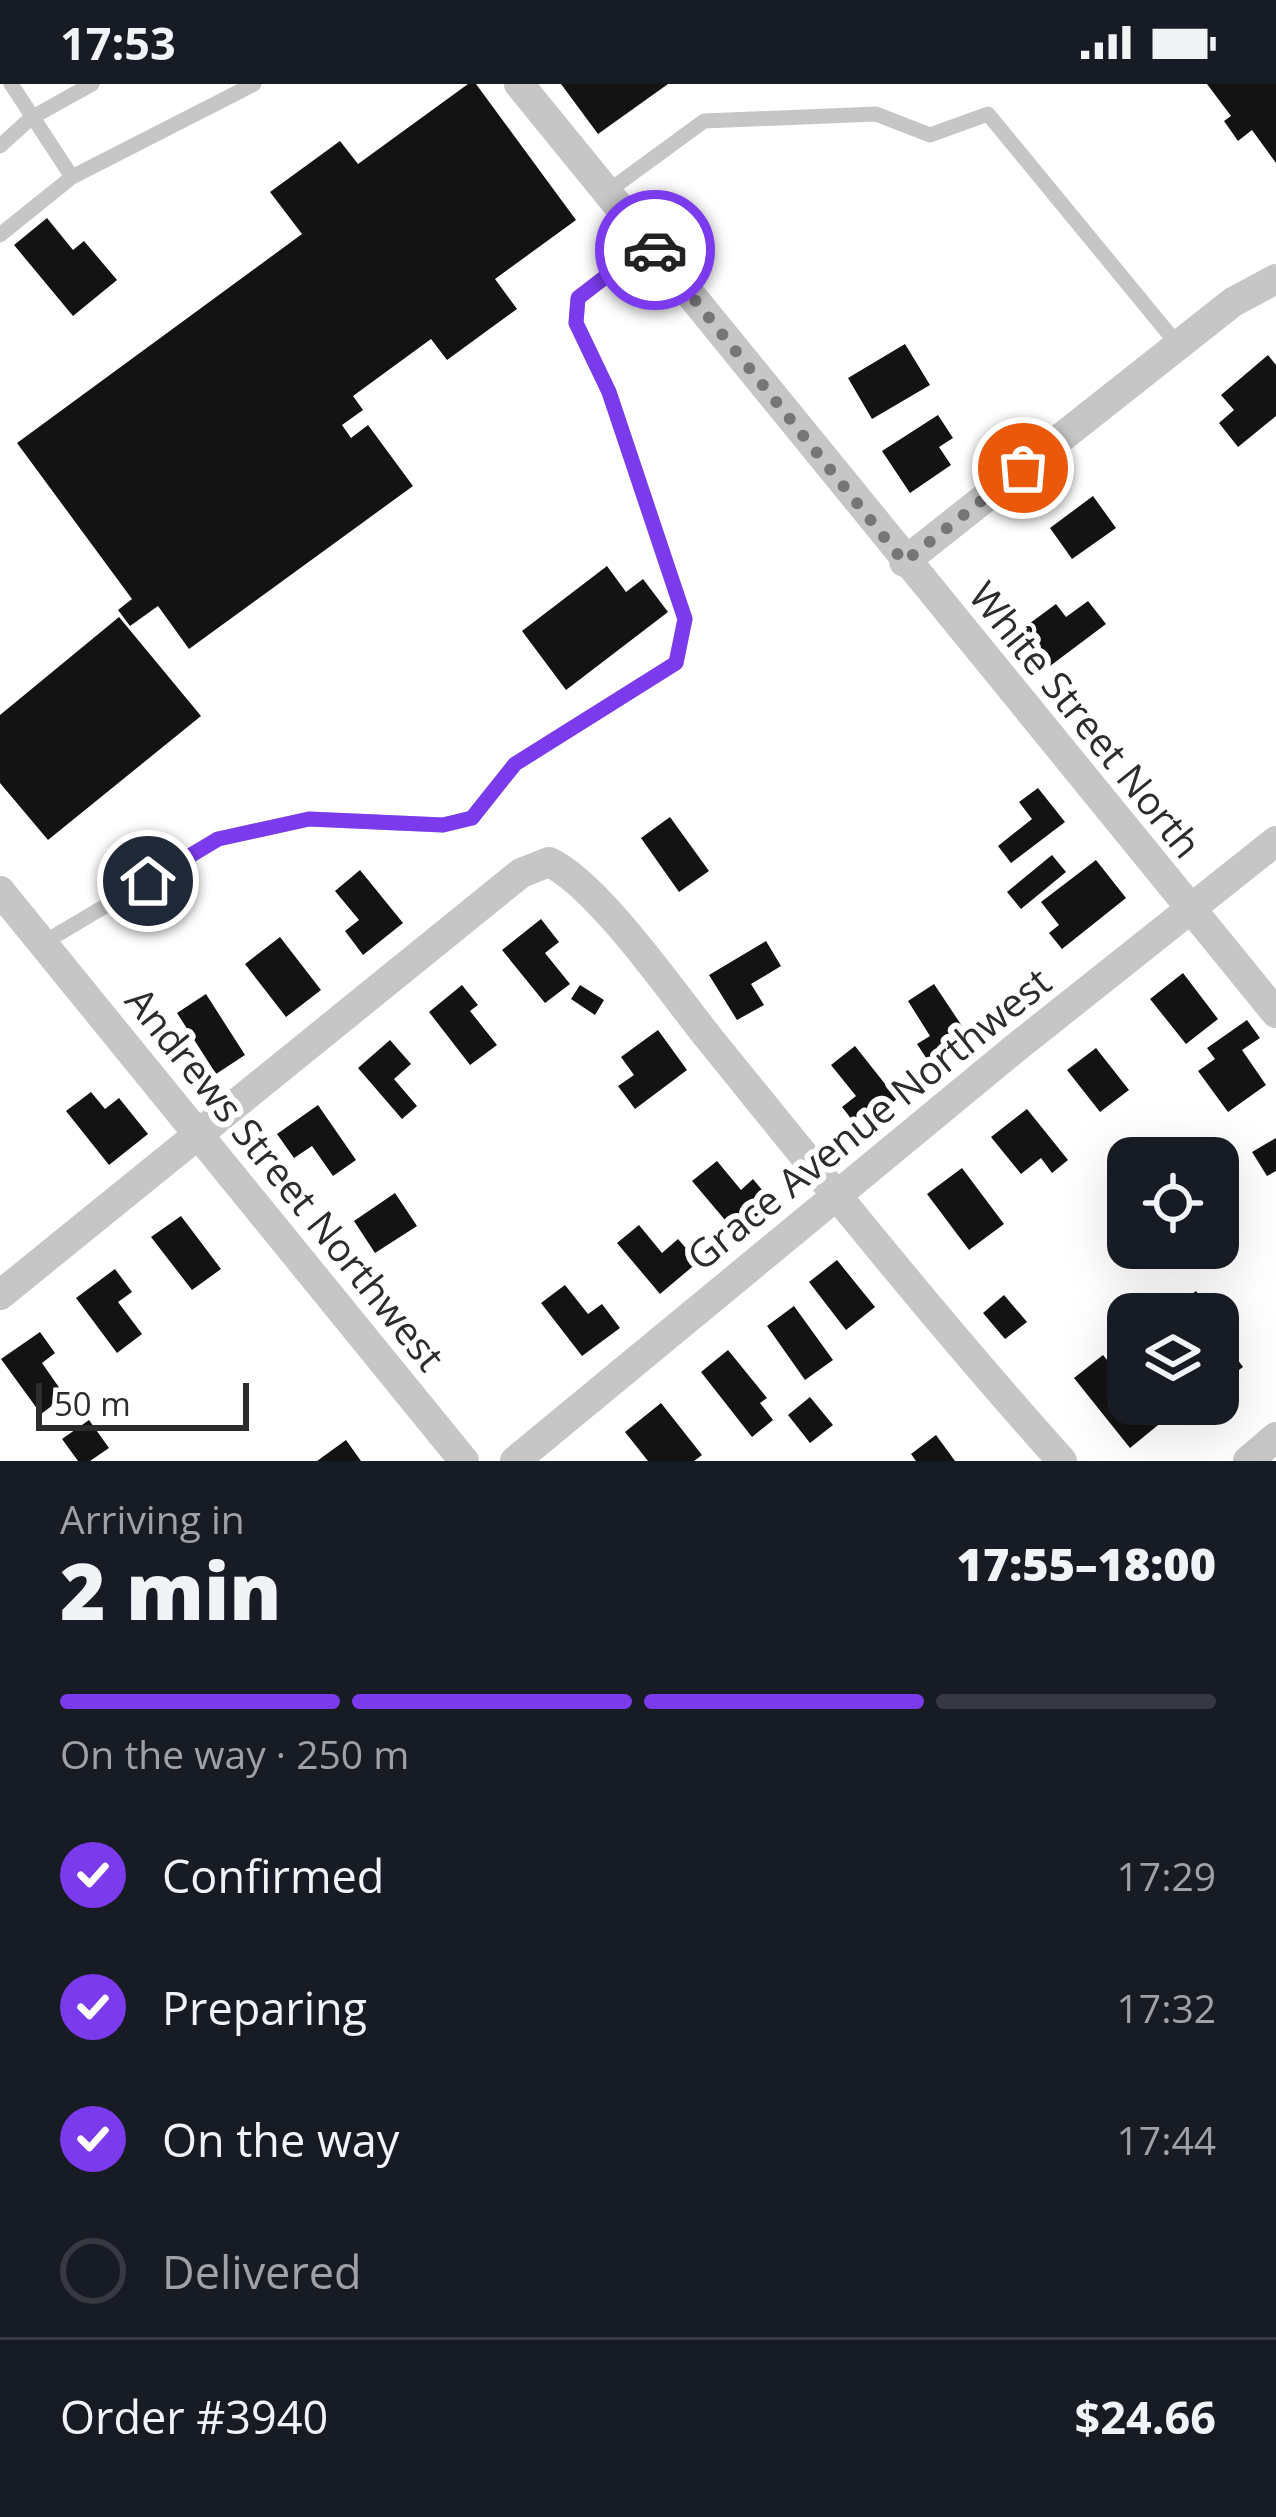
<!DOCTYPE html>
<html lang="en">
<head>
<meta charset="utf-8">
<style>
  :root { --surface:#171b24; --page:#20242c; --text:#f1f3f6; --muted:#9ea1a6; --line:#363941; --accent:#7c3aed }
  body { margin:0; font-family:"Open Sans",sans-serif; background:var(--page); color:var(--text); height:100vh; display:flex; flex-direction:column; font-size:45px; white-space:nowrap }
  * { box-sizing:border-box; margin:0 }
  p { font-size:39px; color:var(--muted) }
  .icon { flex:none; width:66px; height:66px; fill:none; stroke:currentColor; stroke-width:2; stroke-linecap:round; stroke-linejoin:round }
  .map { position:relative; height:1377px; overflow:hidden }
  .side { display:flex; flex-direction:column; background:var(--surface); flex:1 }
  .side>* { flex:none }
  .tools { position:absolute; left:1107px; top:1053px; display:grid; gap:24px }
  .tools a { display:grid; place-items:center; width:132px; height:132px; border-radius:24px; background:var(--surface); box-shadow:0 12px 48px #0002; font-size:60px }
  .scale { position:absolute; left:36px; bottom:30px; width:213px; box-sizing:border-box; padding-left:12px; border:6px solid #2c2c2c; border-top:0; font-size:33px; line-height:42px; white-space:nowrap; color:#2c2c2c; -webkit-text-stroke:9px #fff; paint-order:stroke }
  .pin { position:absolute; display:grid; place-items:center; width:102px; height:102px; color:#fff; margin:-51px; border:6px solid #fff; border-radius:50%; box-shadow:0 3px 12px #0007 }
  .courier { position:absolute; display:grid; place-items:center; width:120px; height:120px; margin:-60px; border:9px solid #7c3aed; border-radius:50%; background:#fff; color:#222; box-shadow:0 3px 15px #0007 }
  .summary em { font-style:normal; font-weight:800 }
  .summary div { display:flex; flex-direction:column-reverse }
  .summary { display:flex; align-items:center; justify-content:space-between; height:204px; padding:0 60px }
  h1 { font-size:78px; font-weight:800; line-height:90px }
  .bar { display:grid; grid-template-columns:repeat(4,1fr); gap:18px 12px; align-content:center; height:144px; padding:0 60px }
  .bar i { height:15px; border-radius:9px; background:var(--line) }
  .bar .active { background:var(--accent) }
  .bar p { grid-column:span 4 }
  .line { display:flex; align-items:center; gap:30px; padding:0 60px; border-top:3px solid var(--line) }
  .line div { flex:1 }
  ol { padding:0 60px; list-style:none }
  li { display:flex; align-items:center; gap:36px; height:132px }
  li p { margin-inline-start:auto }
  li .icon { padding:12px; border-radius:50%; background:var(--accent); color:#fff; stroke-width:4 }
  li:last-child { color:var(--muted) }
  li i { width:66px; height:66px; border:6px solid var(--line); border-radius:50% }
  .status { display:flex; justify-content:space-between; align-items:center; height:84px; padding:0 60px; background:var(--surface); direction:ltr }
  .status svg { height:33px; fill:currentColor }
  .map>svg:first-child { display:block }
  .building { fill:#131313 }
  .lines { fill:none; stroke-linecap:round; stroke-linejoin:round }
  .service { stroke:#c6c6c6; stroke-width:15 }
  .minor { stroke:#c6c6c6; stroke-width:30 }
  .done { stroke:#767676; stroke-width:12; stroke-dasharray:0 21.6 }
  .route { stroke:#7c3aed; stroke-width:15 }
  .labels { text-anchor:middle; stroke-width:12; stroke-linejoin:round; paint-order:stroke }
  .street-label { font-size:39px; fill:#2c2c2c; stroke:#fff }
</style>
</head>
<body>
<div class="status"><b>17:53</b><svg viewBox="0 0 49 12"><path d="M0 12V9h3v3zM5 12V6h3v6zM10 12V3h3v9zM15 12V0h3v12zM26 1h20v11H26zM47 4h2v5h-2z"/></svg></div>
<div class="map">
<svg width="1276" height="1377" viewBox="0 0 1276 1377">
  <rect width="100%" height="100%" fill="#fff"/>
  <path class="building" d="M468,0h8l100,136 -81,59 22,30 -70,51 -16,-21 -78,57 10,14 -21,15 9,13 17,-13 45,61 -224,163 -31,-43 -28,20 -12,-16 14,-11 -115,-156 285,-209 -32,-42 70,-51 18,23z
    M561,0h107l-70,50z
    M1207,0h69v79l-24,-33 -14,11 -14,-20 7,-5z
    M47,134l26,32 11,-9 33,39 -44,36 -59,-71z
    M905,260l25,41 -58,34 -24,-41z
    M1268,271l8,10v51l-38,31 -19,-24 15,-13 -13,-15z
    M938,331l15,23 -14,9 12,18 -41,28 -28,-42z
    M1093,412l23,32 -44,31 -22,-31z
    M607,482l19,26 17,-13 25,33 -102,78 -44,-59z
    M1088,517l18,23 -56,42 -28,-37 34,-25 10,13z
    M119,533l82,99 -153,124 -48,-57v-68z
    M1038,704l27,34 -54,41 -13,-17 34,-27 -13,-17z
    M670,733l39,54 -30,21 -38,-54z
    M1052,771l14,17 -45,37 -14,-17z
    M1096,776l30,38 -64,51 -13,-16 10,-8 -18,-23z
    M360,786l43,53 -40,32 -18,-24 14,-11 -24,-29z
    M541,835l18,23 -14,11 25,31 -25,19 -43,-53z
    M280,853l41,53 -35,27 -41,-53z
    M766,857l15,25 -30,18 13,21 -27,15 -28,-45z
    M1183,889l35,46 -32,25 -36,-45z
    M934,900l38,57 -40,26 -15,-23 13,-8 -22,-35z
    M462,901l16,20 -8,6 27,34 -27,20 -41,-53z
    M580,901l24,15 -9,15 -24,-16z
    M206,910l39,61 -29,19 -39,-61z
    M1247,936l13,18 -18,12 24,35 -38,27 -30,-41 17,-12 -8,-11z
    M658,946l29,40 -52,39 -17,-23 16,-11 -13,-18z
    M390,956l21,24 -17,15 23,27 -15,13 -44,-51z
    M855,962l42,53 -38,30 -17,-22 14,-11 -25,-31z
    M1096,964l33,42 -29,22 -33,-42z
    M91,1008l14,17 14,-11 29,36 -39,31 -43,-54z
    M318,1021l38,55 -23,16 -21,-30 -18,12 -17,-24z
    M1027,1025l41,51 -16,13 -11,-15 -20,16 -30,-37z
    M1276,1054v33l-9,5 -15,-24z
    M717,1077l24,29 12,-11 20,24 -37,30 -44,-52z
    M962,1084l42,56 -35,26 -42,-56z
    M395,1109l22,33 -42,27 -21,-32z
    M181,1132l40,53 -29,21 -41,-53z
    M639,1141l23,28 16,-14 20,23 -38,32 -43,-51z
    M837,1176l38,47 -29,23 -37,-48z
    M115,1185l17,23 -14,10 24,32 -25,19 -41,-55z
    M565,1201l23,29 14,-10 18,24 -38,28 -41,-53z
    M1196,1207l17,23h-25l-8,-11z
    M1004,1211l23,27 -22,17 -22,-26z
    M794,1222l39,54 -28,20 -38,-54z
    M40,1248l15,21 -13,10 23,33 -24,18 -40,-55z
    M1218,1249l25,34 -25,18z
    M728,1266l39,48 -7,5 13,17 -21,17 -51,-65z
    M1103,1271l25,31v18h39l7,8 -44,36 -56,-70z
    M810,1313l23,28 -23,18 -22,-28z
    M661,1319l41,52 -8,6h-46l-23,-29z
    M89,1336l20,28 -19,13h-12l-16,-22z
    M936,1351l19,26h-39l-5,-7z
    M346,1356l15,21h-44z"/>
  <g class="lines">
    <path class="service" d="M11,0l61,93 182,-93
      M0,62l31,-28 61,-34
      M607,108l97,-71 172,-7 54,21 58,-21 190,231
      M0,151l72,-58
      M43,859l175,-104 91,-20 134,6 29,-7 43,-54 161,-101 9,-44 -76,-227 -33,-69 2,-25 71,-55"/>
    <path class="minor" d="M519,0l757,929
      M904,478l329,-260 43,-23
      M0,807l464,570
      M0,1211l521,-422 28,-11c48,22 123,130 159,175 116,143 231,287 354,424
      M515,1377l498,-411 263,-209
      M1248,1377l28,-24"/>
  </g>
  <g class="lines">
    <path class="done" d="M655,166l249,312 119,-94"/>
    <path class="route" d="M148,797l70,-42 91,-20 134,6 29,-7 43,-54 161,-101 9,-44 -76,-227 -33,-69 2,-25 71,-55 6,7"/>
  </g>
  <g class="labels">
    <g class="street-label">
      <text transform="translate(1085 636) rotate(51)" y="14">White Street North</text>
      <text transform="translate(869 1035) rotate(-39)" y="14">Grace Avenue Northwest</text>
      <text transform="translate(285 1095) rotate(51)" y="14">Andrews Street Northwest</text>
    </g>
  </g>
</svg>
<div class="tools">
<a><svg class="icon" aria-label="locate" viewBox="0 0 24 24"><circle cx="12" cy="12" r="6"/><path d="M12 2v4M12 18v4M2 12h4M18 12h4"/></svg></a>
<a><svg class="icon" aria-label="layers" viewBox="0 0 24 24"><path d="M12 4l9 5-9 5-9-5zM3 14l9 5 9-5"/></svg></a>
</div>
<div class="scale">50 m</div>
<div class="pin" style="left:1023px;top:384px;background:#ea580c"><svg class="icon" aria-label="bag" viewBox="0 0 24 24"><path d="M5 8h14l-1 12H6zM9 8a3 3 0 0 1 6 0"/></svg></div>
<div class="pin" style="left:148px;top:797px;background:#1f2937"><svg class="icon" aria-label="home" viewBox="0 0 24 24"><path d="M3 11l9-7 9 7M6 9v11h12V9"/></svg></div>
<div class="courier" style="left:655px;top:166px"><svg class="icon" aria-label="car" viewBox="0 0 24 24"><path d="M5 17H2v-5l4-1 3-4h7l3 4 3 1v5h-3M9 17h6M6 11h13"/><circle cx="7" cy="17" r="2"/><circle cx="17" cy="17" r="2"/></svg></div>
</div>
<section class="side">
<div class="summary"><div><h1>2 min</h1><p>Arriving in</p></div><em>17:55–18:00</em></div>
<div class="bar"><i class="active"></i><i class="active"></i><i class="active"></i><i></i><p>On the way · 250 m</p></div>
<ol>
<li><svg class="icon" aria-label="check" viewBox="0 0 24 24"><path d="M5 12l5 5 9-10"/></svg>Confirmed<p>17:29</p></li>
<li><svg class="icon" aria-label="check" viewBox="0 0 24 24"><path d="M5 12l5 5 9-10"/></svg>Preparing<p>17:32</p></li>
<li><svg class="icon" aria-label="check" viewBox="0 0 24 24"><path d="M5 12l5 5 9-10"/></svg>On the way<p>17:44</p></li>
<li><i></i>Delivered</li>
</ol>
<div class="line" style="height:156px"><div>Order #3940</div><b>$24.66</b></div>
</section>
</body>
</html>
